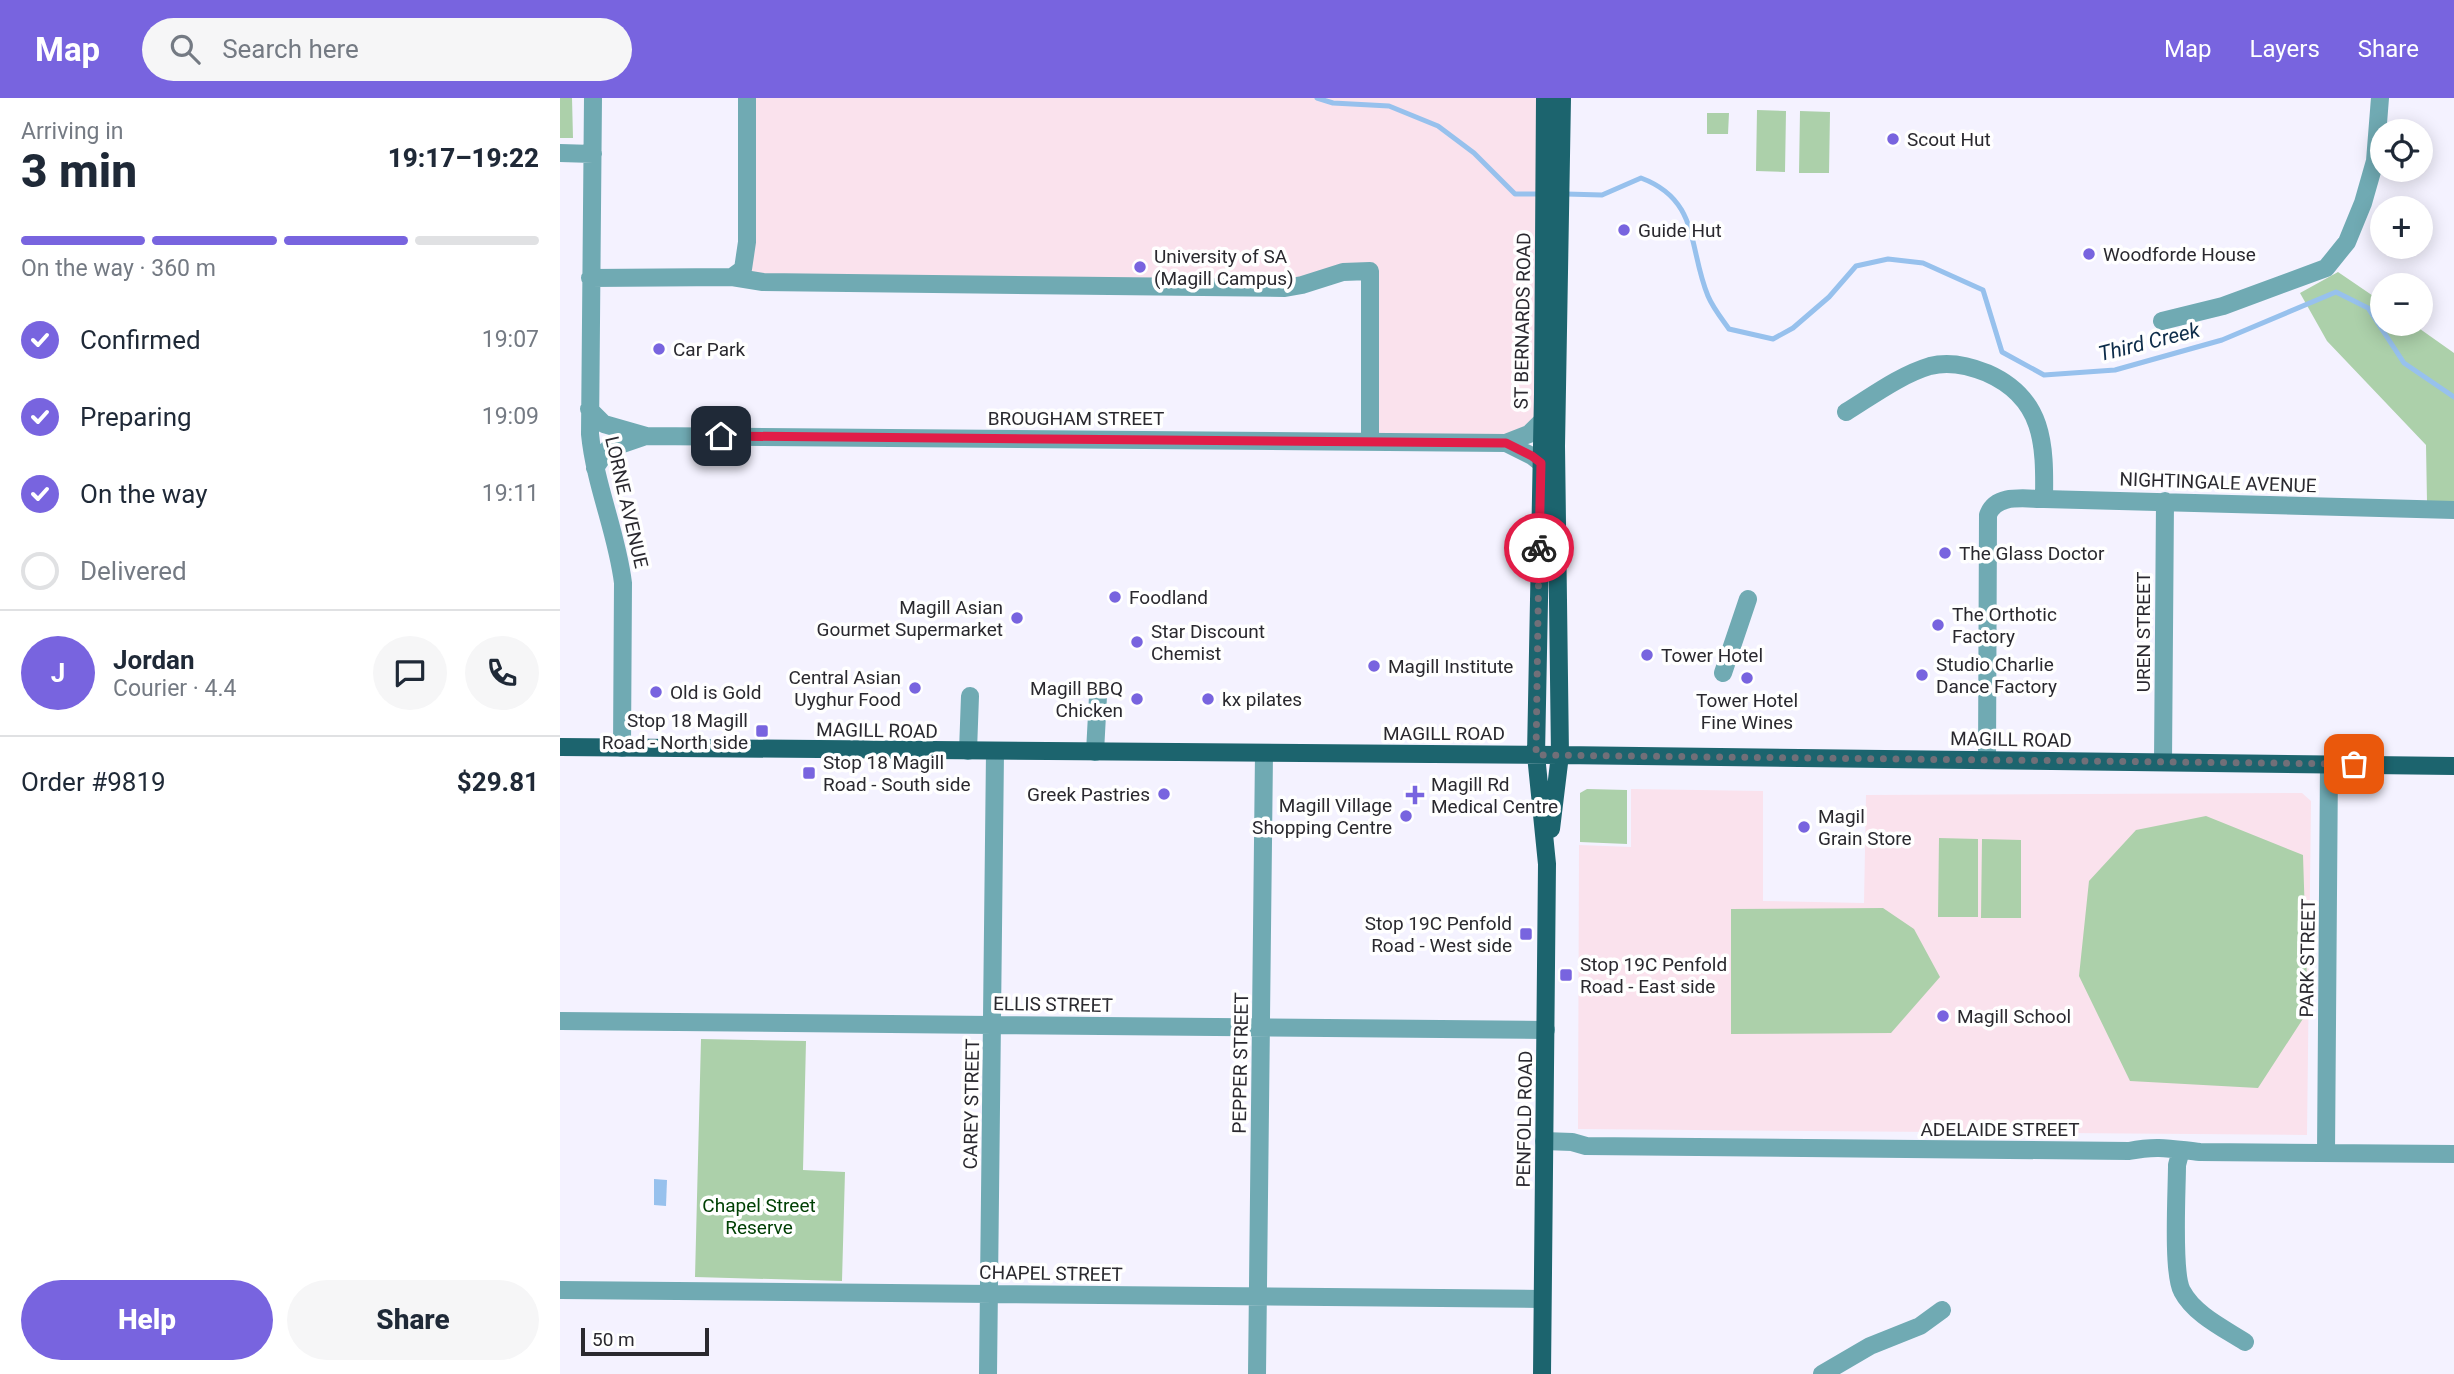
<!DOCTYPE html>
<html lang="en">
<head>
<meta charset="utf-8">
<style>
  :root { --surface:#fff; --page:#f6f6f7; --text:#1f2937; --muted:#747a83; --line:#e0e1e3; --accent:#7864df }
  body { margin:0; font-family:Roboto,sans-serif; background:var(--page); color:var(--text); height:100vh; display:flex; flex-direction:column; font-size:26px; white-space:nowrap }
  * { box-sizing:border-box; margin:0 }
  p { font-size:23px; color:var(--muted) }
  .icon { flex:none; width:38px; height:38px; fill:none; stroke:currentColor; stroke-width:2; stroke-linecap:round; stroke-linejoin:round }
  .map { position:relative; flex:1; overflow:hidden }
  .panel { display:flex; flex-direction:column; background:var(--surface); width:560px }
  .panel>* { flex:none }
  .controls { position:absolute; left:1810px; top:21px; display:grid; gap:14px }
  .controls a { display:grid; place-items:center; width:63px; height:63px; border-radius:50%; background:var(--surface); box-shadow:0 4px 18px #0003; font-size:35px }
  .scale { position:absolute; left:21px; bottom:18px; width:128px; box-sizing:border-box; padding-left:7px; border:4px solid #2a292f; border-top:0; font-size:19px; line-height:24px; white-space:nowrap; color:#2a292f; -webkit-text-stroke:5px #fff; paint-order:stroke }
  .pin { position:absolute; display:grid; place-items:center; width:60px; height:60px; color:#fff; margin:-30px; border-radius:14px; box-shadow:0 4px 10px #0006 }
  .courier { position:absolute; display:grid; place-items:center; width:70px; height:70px; margin:-35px; border:5px solid #e11d48; border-radius:50%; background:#fff; color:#222; box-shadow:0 2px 9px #0007 }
  .summary em { font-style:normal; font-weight:800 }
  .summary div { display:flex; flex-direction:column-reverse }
  .summary { display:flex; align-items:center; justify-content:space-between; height:119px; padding:0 21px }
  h1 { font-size:46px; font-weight:800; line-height:52px }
  .bar { display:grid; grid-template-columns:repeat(4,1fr); gap:10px 7px; align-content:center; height:84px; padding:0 21px }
  .bar i { height:9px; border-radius:5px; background:var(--line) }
  .bar .active { background:var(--accent) }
  .bar p { grid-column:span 4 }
  .line { display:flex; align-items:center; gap:18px; padding:0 21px; border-top:2px solid var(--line) }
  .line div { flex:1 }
  .round { display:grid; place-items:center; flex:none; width:74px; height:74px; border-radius:37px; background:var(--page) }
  ol { padding:0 21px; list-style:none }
  li { display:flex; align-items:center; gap:21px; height:77px }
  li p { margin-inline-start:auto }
  li .icon { padding:7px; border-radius:50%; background:var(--accent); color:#fff; stroke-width:4 }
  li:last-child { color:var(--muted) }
  li i { width:38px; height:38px; border:4px solid var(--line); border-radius:50% }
  .cta { display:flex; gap:14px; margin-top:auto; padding:14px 21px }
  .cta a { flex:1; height:80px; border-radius:42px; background:var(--accent); color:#fff; font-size:28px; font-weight:800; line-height:80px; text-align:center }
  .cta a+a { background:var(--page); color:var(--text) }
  header { display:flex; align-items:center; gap:42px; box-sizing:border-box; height:98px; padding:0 35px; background:var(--accent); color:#fff }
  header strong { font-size:33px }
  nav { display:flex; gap:38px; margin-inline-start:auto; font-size:24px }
  .search { width:490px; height:63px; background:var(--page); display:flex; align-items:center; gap:18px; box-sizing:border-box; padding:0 24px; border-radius:38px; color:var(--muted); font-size:26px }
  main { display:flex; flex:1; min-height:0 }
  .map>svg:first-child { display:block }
  .education { fill:#fae2ed }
  .green { fill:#acd0aa }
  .water { fill:#97c1ed }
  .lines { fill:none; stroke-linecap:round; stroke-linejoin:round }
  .stream { stroke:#97c1ed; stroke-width:5 }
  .minor { stroke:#70aab3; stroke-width:18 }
  .major { stroke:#1c646e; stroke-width:18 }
  .done { stroke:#716f78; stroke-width:7; stroke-dasharray:0 12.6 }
  .route { stroke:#e11d48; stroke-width:9 }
  .poi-dot { fill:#7864df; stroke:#fff; stroke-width:2.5 }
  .labels { text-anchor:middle; stroke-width:7; stroke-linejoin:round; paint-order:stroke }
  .poi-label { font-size:19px; fill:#2a292f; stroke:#fff; text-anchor:start }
  .street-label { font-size:19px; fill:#2a292f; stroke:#fff }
  .park-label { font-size:19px; fill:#004004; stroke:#fff }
  .water-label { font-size:21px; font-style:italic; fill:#0e2d4a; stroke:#fff }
</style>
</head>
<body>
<header>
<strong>Map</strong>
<div class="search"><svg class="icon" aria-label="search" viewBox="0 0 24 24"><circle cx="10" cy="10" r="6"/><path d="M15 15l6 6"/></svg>Search here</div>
<nav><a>Map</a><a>Layers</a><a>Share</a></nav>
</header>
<main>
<section class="panel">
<div class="summary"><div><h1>3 min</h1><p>Arriving in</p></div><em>19:17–19:22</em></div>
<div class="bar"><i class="active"></i><i class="active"></i><i class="active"></i><i></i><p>On the way · 360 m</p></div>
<ol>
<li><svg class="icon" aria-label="check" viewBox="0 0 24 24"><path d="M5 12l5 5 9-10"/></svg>Confirmed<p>19:07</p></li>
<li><svg class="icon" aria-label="check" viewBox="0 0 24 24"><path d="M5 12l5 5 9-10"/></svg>Preparing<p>19:09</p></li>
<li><svg class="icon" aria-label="check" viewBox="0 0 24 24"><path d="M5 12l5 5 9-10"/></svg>On the way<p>19:11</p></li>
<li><i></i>Delivered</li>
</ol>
<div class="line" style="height:126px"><b class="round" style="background:var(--accent);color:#fff">J</b><div><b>Jordan</b><p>Courier · 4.4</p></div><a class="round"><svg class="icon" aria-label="chat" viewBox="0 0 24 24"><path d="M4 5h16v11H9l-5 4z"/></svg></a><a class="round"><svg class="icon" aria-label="phone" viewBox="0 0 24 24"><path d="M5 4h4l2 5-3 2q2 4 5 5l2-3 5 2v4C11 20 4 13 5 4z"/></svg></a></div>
<div class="line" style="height:91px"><div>Order #9819</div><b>$29.81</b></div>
<div class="cta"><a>Help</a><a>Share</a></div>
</section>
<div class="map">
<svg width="1894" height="1276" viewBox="0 0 1894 1276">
  <rect width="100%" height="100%" fill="#f4f2ff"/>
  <path class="education" d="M185,0h800l-2,296 -14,40 -159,6v-169l-68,14 -539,-3 -24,-19z
    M1071,691l132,2v110l101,2 2,-108 436,-2 9,8 -4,334 -729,-6 1,-284 52,2z"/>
  <path class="green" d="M0,0h12l1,40h-13z
    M1197,12l29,1 -1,61 -29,-1z
    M1240,13l30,1 -1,61h-30z
    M1147,15h22l-1,21h-21z
    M1778,174l44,30v22h31l41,29v149h-27l-1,-57 -99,-104 -27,-48z
    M1027,691l40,1v54l-47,-2v-49z
    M1646,718l97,39 5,156 -50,77 -128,-7 -51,-105 10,-95 47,-51z
    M1379,740l39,1v78h-40z
    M1422,741l39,1v78h-40z
    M1323,810l31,21 26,48 -49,56 -160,1v-125z
    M141,941l105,2 -3,129 42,2 -3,109 -147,-4z"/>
  <path class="water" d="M94,1081l13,1 -1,26 -12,-1z"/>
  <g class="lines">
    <path class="stream" d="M757,0l16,5 56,3 49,20 36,27 41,41h25
      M1006,96l36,1 39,-17c59,22 47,70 67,118 5,12 14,23 21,33l44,10 20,-11 36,-31 27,-31 32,-7 35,4 60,27 19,62 42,23 71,-5 107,-30 114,-48 32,16 36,55 50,34"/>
    <path class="minor" d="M33,0l-3,336c5,51 27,99 33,149l-1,165
      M0,55l33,1
      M172,179l11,-8 4,-27v-144
      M30,180l142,-1 31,5 522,6 17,-3 41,-13 27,-1v169
      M1602,223l61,-15 103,-38 21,-26 16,-39 12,-42 5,-63
      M29,311l15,15 42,12 860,7 23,-9 13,-13
      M1286,314c26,-16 54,-37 84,-46 19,-5 40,0 57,7 57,25 58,71 57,126
      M946,345l26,13 9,7
      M35,370l13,-19 35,-12
      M1163,575l25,-74
      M408,653l2,-55
      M535,654l3,-56
      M1427,662l1,-245c8,-22 37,-16 56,-16l410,11
      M1603,664l2,-261
      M0,923l986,9
      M984,1043l28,1 14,4 543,5c29,-6 43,-2 71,1l254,2
      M1621,1052l-4,15c0,25 -5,108 5,126 12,23 41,37 63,51
      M1766,1055l3,-389
      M0,1192l982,9
      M428,1276l7,-622
      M697,1276l7,-621
      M1262,1276l48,-28 50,-20 22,-16"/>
    <path class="major" d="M0,649l1000,8 894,11
      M991,731l9,-74 -4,-309 6,-348
      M982,1276l5,-510 -11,-109 7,-361 2,-296"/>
  </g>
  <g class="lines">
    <path class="done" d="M979,450l-3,207 818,9"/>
    <path class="route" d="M161,338l785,7 26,13 9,7 -2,85"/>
  </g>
  <g class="poi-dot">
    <circle cx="1333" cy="41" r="7"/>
    <circle cx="1064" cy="132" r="7"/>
    <circle cx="1529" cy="156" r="7"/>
    <circle cx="580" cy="169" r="7"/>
    <circle cx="99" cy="251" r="7"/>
    <circle cx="1385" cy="455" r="7"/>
    <circle cx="555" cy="499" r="7"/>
    <circle cx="457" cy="520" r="7"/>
    <circle cx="1378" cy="527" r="7"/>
    <circle cx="577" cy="544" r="7"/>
    <circle cx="1087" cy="557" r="7"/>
    <circle cx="814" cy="568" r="7"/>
    <circle cx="1362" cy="577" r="7"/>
    <circle cx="1187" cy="580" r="7"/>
    <circle cx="355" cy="590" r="7"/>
    <circle cx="96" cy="594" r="7"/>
    <circle cx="577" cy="601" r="7"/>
    <circle cx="648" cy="601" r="7"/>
    <rect x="195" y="626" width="14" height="14" rx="3.5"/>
    <rect x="242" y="668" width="14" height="14" rx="3.5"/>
    <circle cx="604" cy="696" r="7"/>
    <path d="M851.5 686.5h7v7h7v7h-7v7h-7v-7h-7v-7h7z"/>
    <circle cx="846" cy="718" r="7"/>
    <circle cx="1244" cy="729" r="7"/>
    <rect x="959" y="829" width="14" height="14" rx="3.5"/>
    <rect x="999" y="870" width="14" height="14" rx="3.5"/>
    <circle cx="1383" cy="918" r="7"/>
  </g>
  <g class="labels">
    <g class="poi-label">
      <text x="1347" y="48">Scout Hut</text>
      <text x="1078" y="139">Guide Hut</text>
      <text x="1543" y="163">Woodforde House</text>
      <text x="594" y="165">University of SA<tspan x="594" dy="22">(Magill Campus)</tspan></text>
      <text x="113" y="258">Car Park</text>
      <text x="1399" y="462">The Glass Doctor</text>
      <text x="569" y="506">Foodland</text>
      <text x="443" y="516" text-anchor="end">Magill Asian<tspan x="443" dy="22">Gourmet Supermarket</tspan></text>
      <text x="1392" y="523">The Orthotic<tspan x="1392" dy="22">Factory</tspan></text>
      <text x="591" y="540">Star Discount<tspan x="591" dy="22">Chemist</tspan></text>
      <text x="1101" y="564">Tower Hotel</text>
      <text x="1376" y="573">Studio Charlie<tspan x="1376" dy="22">Dance Factory</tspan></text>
      <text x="828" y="575">Magill Institute</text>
      <text x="341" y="586" text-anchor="end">Central Asian<tspan x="341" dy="22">Uyghur Food</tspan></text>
      <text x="563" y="597" text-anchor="end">Magill BBQ<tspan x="563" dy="22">Chicken</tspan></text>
      <text x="110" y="601">Old is Gold</text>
      <text x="662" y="608">kx pilates</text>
      <text x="1187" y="609" text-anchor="middle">Tower Hotel<tspan x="1187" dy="22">Fine Wines</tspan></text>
      <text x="188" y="629" text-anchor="end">Stop 18 Magill<tspan x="188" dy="22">Road - North side</tspan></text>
      <text x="263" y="671">Stop 18 Magill<tspan x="263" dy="22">Road - South side</tspan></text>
      <text x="871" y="693">Magill Rd<tspan x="871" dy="22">Medical Centre</tspan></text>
      <text x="590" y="703" text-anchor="end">Greek Pastries</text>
      <text x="832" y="714" text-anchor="end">Magill Village<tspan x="832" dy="22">Shopping Centre</tspan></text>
      <text x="1258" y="725">Magil<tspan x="1258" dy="22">Grain Store</tspan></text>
      <text x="952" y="832" text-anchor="end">Stop 19C Penfold<tspan x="952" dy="22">Road - West side</tspan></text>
      <text x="1020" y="873">Stop 19C Penfold<tspan x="1020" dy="22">Road - East side</tspan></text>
      <text x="1397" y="925">Magill School</text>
    </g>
    <g class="street-label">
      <text transform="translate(962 223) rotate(-89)" y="7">ST BERNARDS ROAD</text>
      <text x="516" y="327">BROUGHAM STREET</text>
      <text transform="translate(1658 384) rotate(2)" y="7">NIGHTINGALE AVENUE</text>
      <text transform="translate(67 404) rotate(77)" y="7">LORNE AVENUE</text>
      <text transform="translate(1583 534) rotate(-90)" y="7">UREN STREET</text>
      <text transform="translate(317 632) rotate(1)" y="7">MAGILL ROAD</text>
      <text x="884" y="642">MAGILL ROAD</text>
      <text transform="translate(1451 641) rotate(1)" y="7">MAGILL ROAD</text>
      <text transform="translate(1747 860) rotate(-89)" y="7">PARK STREET</text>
      <text transform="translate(493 906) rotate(1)" y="7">ELLIS STREET</text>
      <text transform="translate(680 965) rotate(-89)" y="7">PEPPER STREET</text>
      <text transform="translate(411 1006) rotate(-89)" y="7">CAREY STREET</text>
      <text transform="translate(964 1021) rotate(-89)" y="7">PENFOLD ROAD</text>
      <text x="1440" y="1038">ADELAIDE STREET</text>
      <text transform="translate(491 1175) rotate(1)" y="7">CHAPEL STREET</text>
    </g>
    <g class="park-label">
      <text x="199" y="1114">Chapel Street<tspan x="199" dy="22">Reserve</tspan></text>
    </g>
    <g class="water-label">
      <text transform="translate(1589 244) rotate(-14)" y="7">Third Creek</text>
    </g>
  </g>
</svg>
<div class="controls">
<a><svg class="icon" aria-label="locate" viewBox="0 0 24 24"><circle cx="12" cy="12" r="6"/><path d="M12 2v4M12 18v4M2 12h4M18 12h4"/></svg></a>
<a>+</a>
<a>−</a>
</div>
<div class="scale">50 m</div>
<div class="pin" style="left:1794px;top:666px;background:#ea580c"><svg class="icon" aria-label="bag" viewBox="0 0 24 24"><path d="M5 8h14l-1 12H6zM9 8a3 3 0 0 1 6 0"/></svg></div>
<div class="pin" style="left:161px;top:338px;background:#1f2937"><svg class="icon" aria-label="home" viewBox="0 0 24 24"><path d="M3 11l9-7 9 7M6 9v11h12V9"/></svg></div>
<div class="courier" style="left:979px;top:450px"><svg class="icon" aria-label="bike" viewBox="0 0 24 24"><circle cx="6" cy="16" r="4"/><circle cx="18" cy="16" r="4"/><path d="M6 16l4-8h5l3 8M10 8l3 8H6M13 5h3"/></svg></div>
</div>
</main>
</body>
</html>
